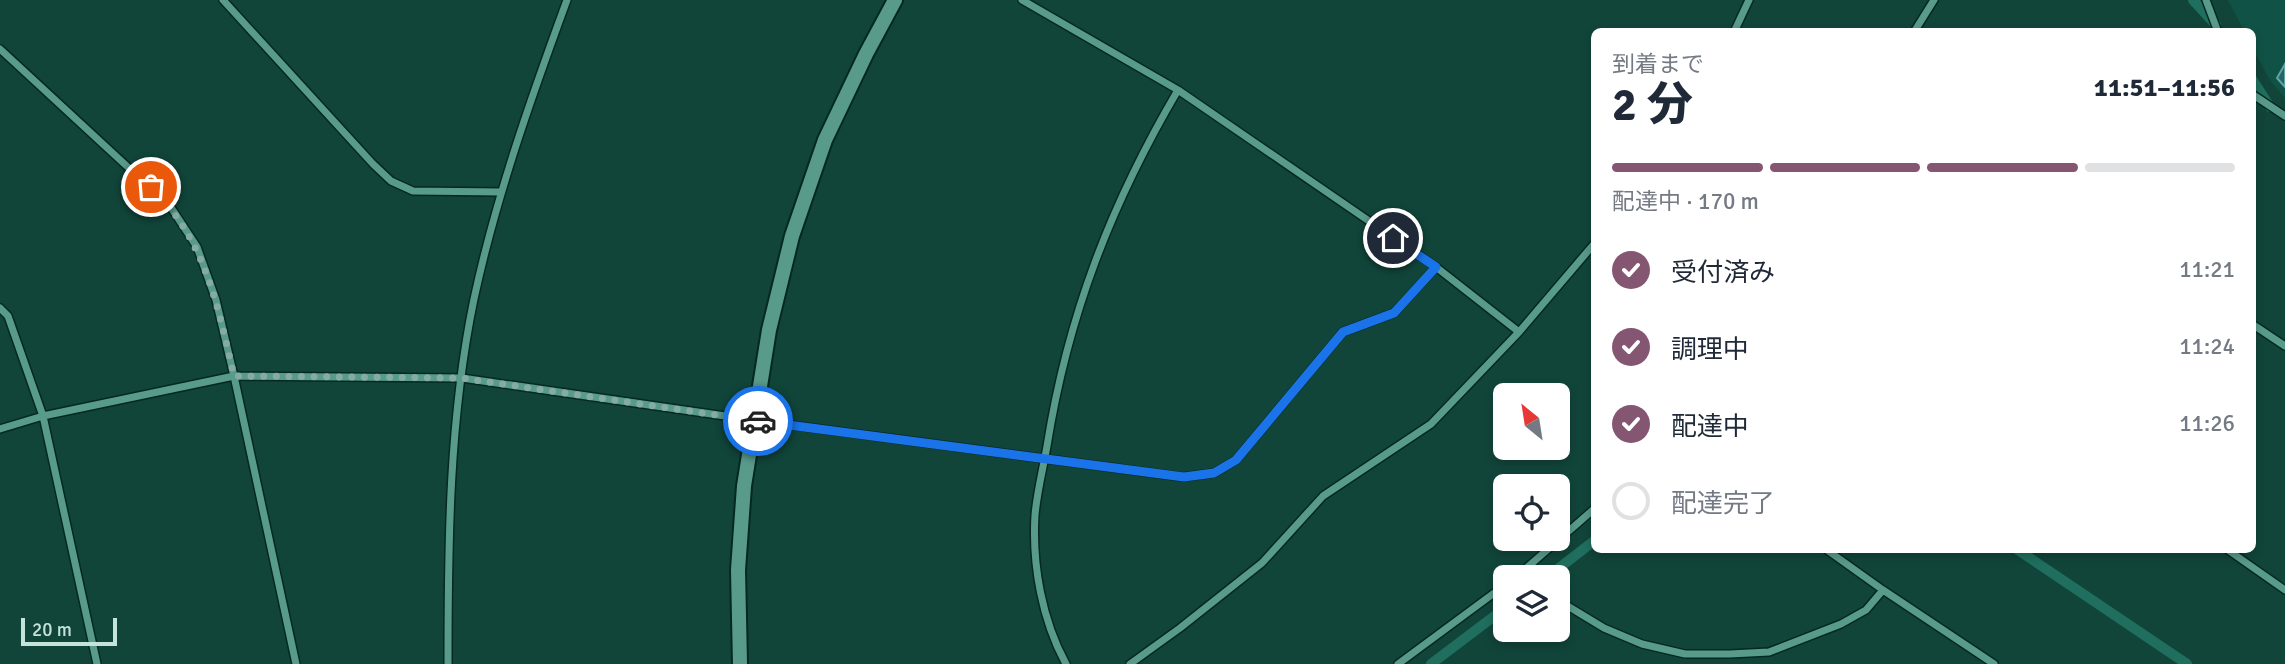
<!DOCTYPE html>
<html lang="ja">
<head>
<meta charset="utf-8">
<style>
  :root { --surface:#fff; --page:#f2f2f3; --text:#1f2937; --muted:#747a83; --line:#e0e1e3; --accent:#845672 }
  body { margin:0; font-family:Signika,"Noto Sans JP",sans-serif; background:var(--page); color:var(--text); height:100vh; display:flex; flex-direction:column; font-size:26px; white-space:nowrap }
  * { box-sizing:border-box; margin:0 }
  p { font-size:23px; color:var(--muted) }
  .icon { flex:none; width:38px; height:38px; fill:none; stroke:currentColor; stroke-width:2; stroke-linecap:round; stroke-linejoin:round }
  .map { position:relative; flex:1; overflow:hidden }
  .sheet { position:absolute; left:1591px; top:28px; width:665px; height:525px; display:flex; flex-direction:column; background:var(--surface); border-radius:10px; box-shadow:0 4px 10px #0003 }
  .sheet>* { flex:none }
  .needle { width:46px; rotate:330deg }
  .tools { position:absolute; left:1493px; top:383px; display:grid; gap:14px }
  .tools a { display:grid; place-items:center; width:77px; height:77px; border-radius:10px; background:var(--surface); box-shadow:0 4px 10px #0003; font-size:35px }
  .scale { position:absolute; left:21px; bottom:18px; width:96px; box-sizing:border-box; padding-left:7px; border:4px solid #c4e4db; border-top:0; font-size:19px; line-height:24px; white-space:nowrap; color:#c4e4db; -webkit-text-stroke:5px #11453a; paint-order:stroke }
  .pin { position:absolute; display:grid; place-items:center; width:60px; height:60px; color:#fff; margin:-30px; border:4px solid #fff; border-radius:50%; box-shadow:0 2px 7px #0007 }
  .courier { position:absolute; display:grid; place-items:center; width:70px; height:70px; margin:-35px; border:5px solid #1a73e8; border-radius:50%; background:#fff; color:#222; box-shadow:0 2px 9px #0007 }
  .overview em { font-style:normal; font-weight:800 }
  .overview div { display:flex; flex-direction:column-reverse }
  .overview { display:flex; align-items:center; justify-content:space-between; height:119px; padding:0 21px }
  h1 { font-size:46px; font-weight:800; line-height:52px }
  .bar { display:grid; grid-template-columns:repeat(4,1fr); gap:10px 7px; align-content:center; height:84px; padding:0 21px }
  .bar i { height:9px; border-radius:5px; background:var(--line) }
  .bar .active { background:var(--accent) }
  .bar p { grid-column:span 4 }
  ol { padding:0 21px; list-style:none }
  li { display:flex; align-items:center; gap:21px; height:77px }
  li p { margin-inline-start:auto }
  li .icon { padding:7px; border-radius:50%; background:var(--accent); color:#fff; stroke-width:4 }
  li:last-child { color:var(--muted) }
  li i { width:38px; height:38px; border:4px solid var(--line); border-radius:50% }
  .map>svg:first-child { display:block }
  .built { fill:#115246 }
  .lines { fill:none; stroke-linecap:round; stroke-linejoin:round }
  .stream { stroke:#206f5e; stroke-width:10 }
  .building { fill:#296363; stroke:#5ea6a6; stroke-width:2 }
  .street-casing { stroke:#052922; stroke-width:10 }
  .secondary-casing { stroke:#052922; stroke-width:18 }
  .street { stroke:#599b8b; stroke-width:7 }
  .secondary { stroke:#599b8b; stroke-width:14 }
  .done { stroke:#85aca3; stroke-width:7; stroke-dasharray:0 12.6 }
  .route { stroke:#1a73e8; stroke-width:9 }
</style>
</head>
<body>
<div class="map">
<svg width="2285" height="664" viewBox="0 0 2285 664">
  <rect width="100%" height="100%" fill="#11453a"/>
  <path class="built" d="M2228,0h57v98l-15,-18 -18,-33v-15l-8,-1z"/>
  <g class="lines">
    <path class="stream" d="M2193,0l23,25
      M2252,79l18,28
      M2018,550l169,114
      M1546,578l48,-37
      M1431,664l74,-56"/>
  </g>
  <path class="building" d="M2285,64v23l-8,-9z"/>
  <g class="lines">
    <defs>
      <path id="street" d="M223,0l150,164 18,17 22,10 88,1
        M1022,0l156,90 258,177 83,65 75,-88
        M2206,0l12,32
        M1734,32l15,-32
        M1914,32l20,-32
        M0,49l170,157 27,41 19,53 18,76 62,288
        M2252,94l33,22
        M0,308l8,8 35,100 54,248
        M2252,324l33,22
        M0,429l43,-13 191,-40 228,2 291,42 430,57 31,-4 22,-13 107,-128 51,-19 42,-46
        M1827,550l56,40 111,74
        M2228,550l57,40
        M1527,568l10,10
        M1515,578l79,-69
        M1558,597l8,8 38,23 38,16 43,10h45l39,-2 72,-28 25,-14 17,-20
        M448,664c0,-122 1,-245 26,-365 22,-102 57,-201 93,-299
        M1066,664c-24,-44 -34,-99 -31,-149 2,-23 8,-46 12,-69 21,-131 64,-242 131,-356
        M1130,664l50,-36 82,-65 61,-67 108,-72 88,-92
        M1398,664l107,-79"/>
      <path id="secondary" d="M740,664l-2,-94 6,-84 25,-156 23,-94 33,-96 41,-86 29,-54"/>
    </defs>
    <use href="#street" class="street-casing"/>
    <use href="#secondary" class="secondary-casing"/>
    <use href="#street" class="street"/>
    <use href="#secondary" class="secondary"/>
  </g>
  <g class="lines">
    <path class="done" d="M151,187c55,54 66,117 83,189l227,2 297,43"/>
    <path class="route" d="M758,421l426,56 30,-4 22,-13 107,-128 51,-19 42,-46 -43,-29"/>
  </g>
</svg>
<div class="tools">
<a><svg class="needle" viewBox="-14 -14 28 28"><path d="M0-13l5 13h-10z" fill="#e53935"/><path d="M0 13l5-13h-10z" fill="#747a83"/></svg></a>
<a><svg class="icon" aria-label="locate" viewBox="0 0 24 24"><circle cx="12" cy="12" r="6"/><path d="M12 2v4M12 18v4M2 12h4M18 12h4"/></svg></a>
<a><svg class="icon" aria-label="layers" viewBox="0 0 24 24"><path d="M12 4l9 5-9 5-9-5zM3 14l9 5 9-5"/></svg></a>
</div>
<div class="scale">20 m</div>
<div class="pin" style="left:151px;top:187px;background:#ea580c"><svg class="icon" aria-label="bag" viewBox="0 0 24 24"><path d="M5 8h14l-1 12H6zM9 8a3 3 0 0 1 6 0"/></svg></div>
<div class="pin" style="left:1393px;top:238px;background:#1f2937"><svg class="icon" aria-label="home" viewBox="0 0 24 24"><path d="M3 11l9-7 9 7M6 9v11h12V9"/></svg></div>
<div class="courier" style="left:758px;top:421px"><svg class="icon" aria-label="car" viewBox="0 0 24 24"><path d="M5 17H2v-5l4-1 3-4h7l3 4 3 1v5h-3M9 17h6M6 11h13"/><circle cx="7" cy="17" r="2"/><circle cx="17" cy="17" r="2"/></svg></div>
<section class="sheet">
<div class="overview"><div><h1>2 分</h1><p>到着まで</p></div><em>11:51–11:56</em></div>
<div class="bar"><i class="active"></i><i class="active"></i><i class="active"></i><i></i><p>配達中 · 170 m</p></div>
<ol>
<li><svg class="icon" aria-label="check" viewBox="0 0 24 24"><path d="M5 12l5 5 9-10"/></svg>受付済み<p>11:21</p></li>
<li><svg class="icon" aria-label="check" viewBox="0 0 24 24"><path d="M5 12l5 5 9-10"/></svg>調理中<p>11:24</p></li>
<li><svg class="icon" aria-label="check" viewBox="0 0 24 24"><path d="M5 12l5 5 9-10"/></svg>配達中<p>11:26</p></li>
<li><i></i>配達完了</li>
</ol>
</section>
</div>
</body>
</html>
